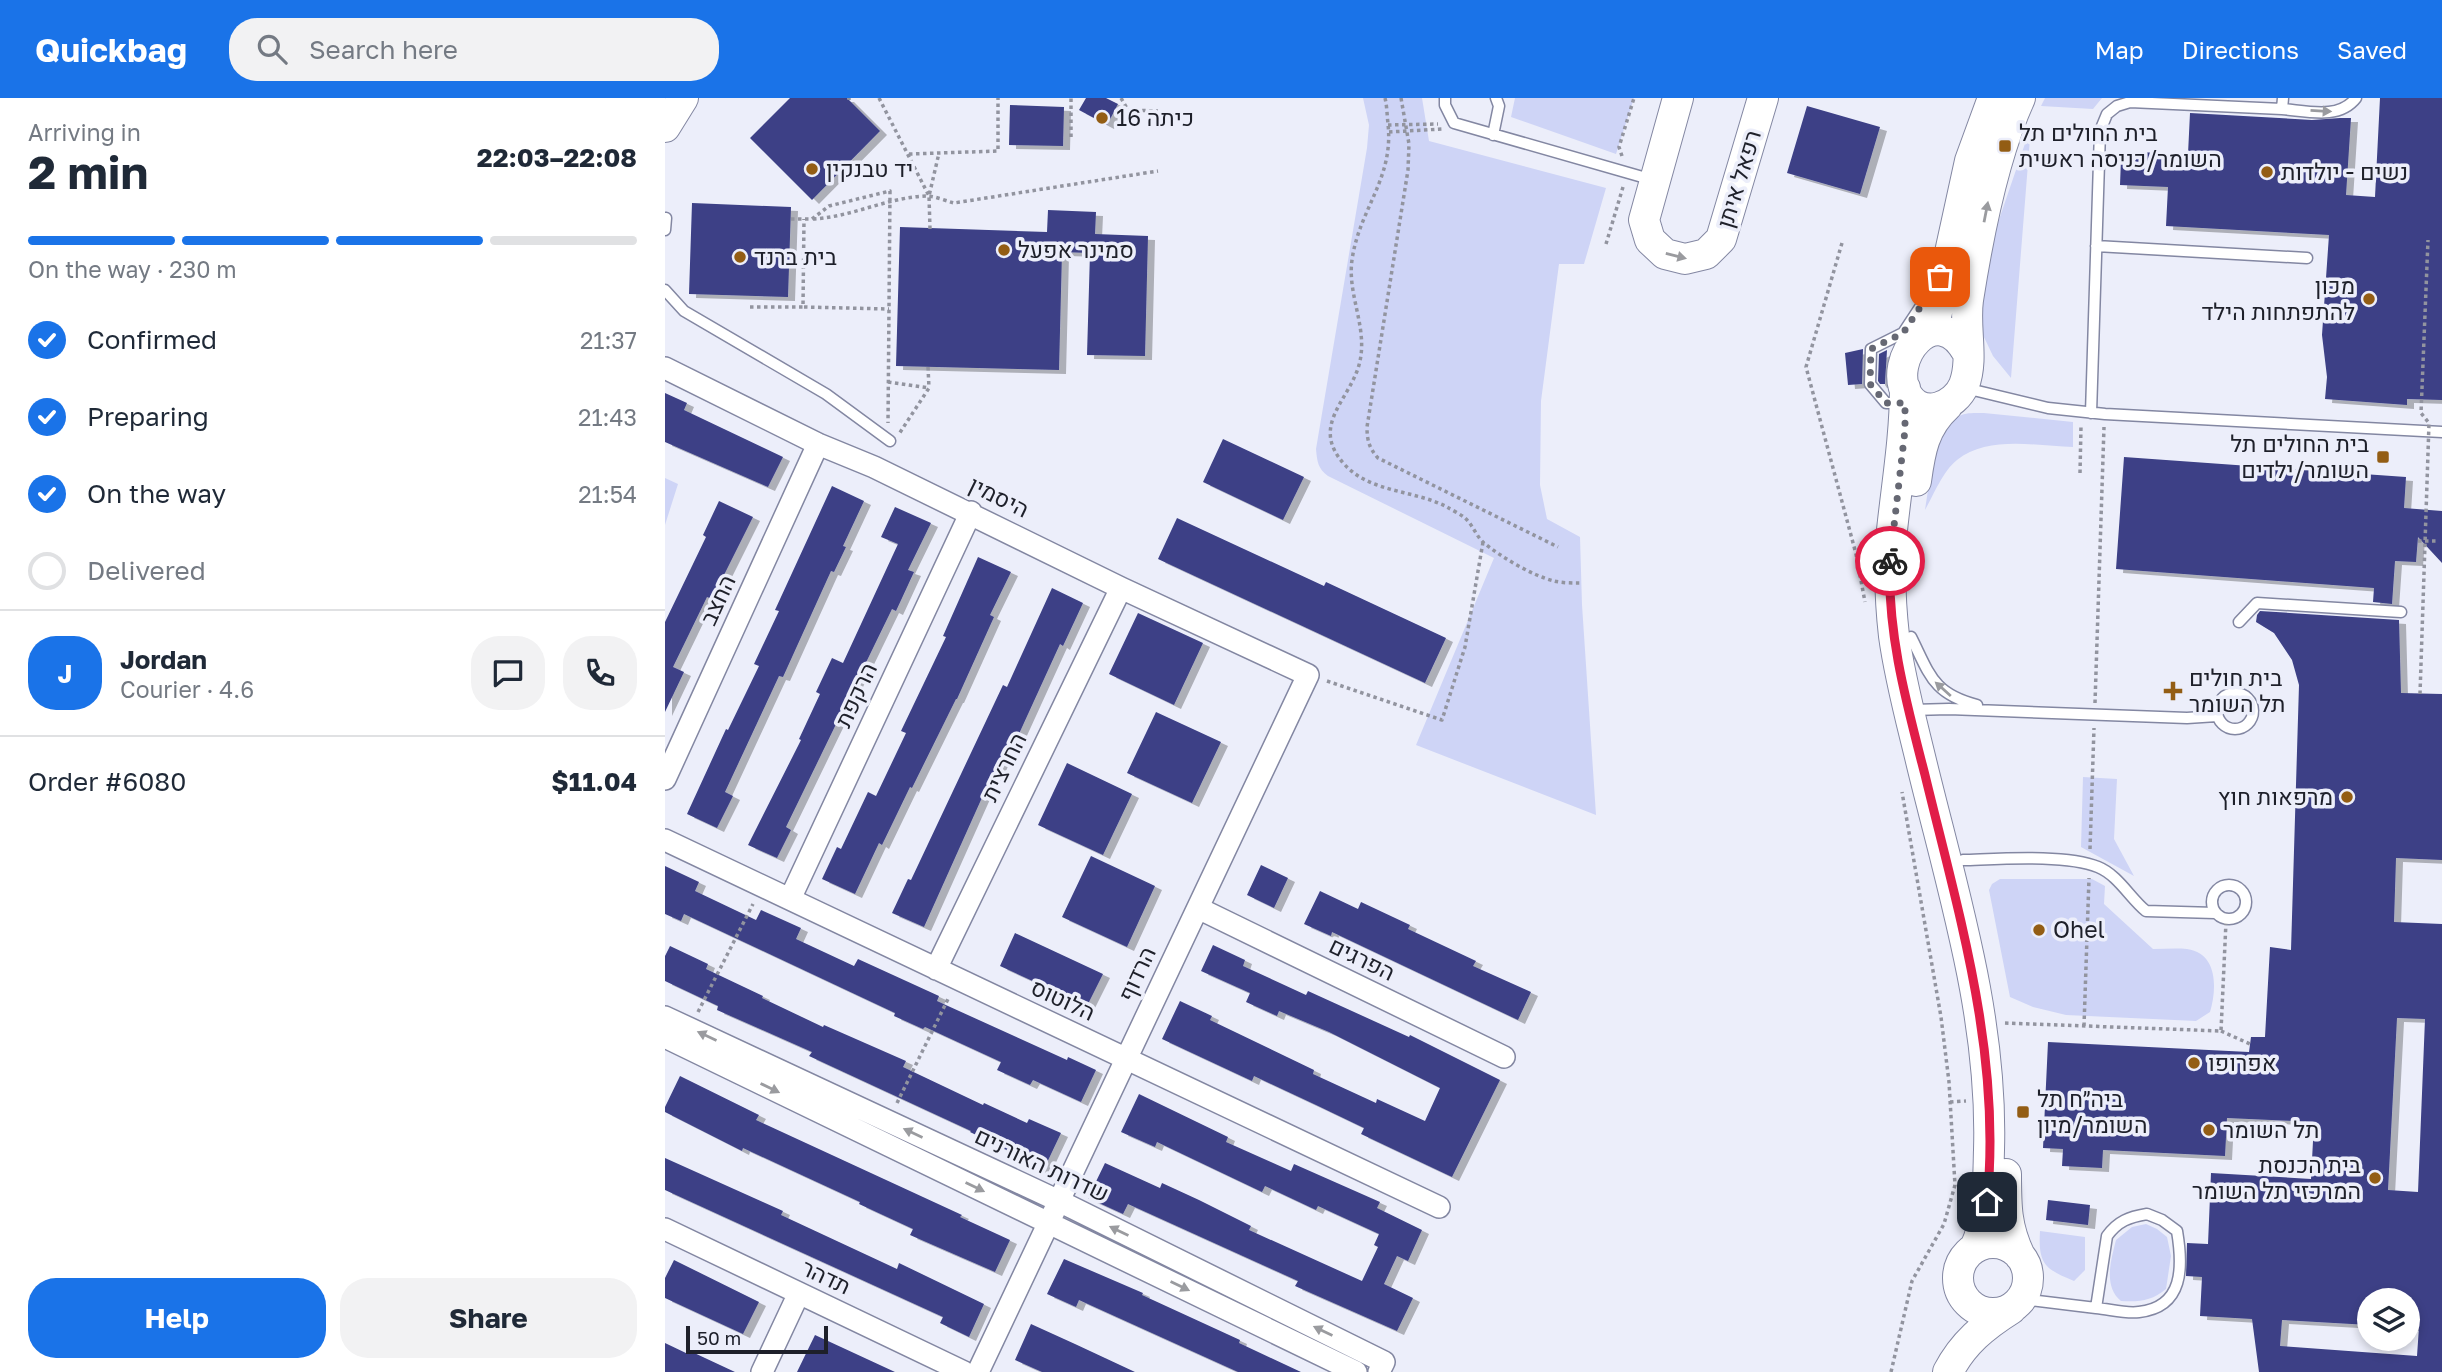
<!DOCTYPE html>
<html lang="en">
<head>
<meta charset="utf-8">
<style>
  :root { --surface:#fff; --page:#f2f2f3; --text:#1f2937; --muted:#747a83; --line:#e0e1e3; --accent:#1a73e8 }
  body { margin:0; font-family:"Golos Text",Heebo,sans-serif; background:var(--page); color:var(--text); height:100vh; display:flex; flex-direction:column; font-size:26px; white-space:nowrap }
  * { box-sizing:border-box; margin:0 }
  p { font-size:23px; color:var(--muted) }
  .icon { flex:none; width:38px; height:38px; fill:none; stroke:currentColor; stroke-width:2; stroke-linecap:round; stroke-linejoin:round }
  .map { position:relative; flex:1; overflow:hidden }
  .drawer { display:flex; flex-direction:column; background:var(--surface); width:665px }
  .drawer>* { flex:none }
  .buttons { position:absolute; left:1692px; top:1190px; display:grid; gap:14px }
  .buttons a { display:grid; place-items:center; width:63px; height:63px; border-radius:50%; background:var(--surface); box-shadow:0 4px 10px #0003; font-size:35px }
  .scale { position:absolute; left:21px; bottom:18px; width:142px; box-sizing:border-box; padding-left:7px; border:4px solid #1e202a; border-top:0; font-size:19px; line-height:24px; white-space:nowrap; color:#1e202a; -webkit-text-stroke:5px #eceefa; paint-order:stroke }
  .pin { position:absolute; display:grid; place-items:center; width:60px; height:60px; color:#fff; margin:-30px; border-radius:14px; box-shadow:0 4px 10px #0006 }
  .courier { position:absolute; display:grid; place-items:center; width:70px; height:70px; margin:-35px; border:5px solid #e11d48; border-radius:50%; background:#fff; color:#222; box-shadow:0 2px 9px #0007 }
  .overview em { font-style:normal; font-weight:700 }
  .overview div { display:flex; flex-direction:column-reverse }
  .overview { display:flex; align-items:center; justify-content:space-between; height:119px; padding:0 28px }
  h1 { font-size:46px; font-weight:700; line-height:52px }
  .bar { display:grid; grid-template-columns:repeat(4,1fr); gap:10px 7px; align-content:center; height:84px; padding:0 28px }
  .bar i { height:9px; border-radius:5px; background:var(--line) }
  .bar .selected { background:var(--accent) }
  .bar p { grid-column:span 4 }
  .line { display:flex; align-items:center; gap:18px; padding:0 28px; border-top:2px solid var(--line) }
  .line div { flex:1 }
  .round { display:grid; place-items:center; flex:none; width:74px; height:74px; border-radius:28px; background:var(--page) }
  ol { padding:0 28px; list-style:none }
  li { display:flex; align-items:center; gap:21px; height:77px }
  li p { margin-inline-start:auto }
  li .icon { padding:7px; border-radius:50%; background:var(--accent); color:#fff; stroke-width:4 }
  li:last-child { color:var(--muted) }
  li i { width:38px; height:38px; border:4px solid var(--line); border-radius:50% }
  .cta { display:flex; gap:14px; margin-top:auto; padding:14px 28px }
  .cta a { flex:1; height:80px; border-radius:28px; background:var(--accent); color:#fff; font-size:28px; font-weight:700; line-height:80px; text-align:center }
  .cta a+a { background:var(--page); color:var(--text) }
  header { display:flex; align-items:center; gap:42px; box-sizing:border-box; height:98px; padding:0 35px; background:var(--accent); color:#fff }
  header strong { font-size:33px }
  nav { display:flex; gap:38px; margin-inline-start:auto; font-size:24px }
  .search { width:490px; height:63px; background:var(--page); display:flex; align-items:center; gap:18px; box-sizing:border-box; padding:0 24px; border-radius:28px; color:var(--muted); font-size:26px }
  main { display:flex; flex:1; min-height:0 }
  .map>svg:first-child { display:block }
  .green { fill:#ced4f6 }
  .building { fill:#3c4086; fill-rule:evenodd; filter:url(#shadow) }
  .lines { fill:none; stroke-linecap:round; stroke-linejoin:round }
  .lane-casing { stroke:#8387a2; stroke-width:13 }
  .street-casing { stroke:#8387a2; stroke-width:24 }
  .secondary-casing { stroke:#8387a2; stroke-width:32 }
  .path { stroke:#92949f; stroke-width:3.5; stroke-dasharray:3.5 3.5; stroke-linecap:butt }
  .lane { stroke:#fff; stroke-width:10 }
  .street { stroke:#fff; stroke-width:21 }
  .secondary { stroke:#fff; stroke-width:30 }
  .path-bridge { stroke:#92949f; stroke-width:3.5; stroke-dasharray:3.5 3.5; stroke-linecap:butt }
  .oneway { fill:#9a9b9f }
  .done { stroke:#666873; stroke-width:7; stroke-dasharray:0 12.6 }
  .route { stroke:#e11d48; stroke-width:9 }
  .poi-dot { fill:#935d14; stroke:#eceefa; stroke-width:2.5 }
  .labels { text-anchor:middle; stroke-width:7; stroke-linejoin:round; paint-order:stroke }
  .poi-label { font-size:23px; fill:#1e202a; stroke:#eceefa; text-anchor:start }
  .street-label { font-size:23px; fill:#1e202a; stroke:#eceefa }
</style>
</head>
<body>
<header>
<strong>Quickbag</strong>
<div class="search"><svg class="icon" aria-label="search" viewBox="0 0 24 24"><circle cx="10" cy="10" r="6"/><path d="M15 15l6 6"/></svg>Search here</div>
<nav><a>Map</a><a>Directions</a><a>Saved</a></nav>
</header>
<main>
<section class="drawer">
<div class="overview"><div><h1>2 min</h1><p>Arriving in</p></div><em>22:03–22:08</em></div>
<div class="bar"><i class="selected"></i><i class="selected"></i><i class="selected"></i><i></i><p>On the way · 230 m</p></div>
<ol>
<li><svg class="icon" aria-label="check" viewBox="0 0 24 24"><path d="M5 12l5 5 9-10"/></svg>Confirmed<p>21:37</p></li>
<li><svg class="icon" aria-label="check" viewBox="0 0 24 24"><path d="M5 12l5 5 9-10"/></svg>Preparing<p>21:43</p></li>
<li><svg class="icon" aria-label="check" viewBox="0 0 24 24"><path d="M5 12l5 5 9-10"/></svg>On the way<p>21:54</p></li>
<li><i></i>Delivered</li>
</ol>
<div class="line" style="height:126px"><b class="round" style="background:var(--accent);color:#fff">J</b><div><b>Jordan</b><p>Courier · 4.6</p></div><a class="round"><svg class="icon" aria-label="chat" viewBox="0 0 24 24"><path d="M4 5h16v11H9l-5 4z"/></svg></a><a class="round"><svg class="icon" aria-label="phone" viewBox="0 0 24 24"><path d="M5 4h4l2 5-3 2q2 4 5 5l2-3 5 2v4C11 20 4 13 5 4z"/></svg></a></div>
<div class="line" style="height:91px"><div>Order #6080</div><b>$11.04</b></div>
<div class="cta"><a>Help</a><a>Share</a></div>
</section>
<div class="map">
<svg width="1777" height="1274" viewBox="0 0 1777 1274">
  <defs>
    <filter id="shadow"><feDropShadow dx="7" dy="4" stdDeviation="0" flood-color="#0004"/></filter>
  </defs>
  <rect width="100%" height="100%" fill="#eceefa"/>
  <path class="green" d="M698,0h59l7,43 177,47 -22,76h-25l-18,137 -1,84 7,34 33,18 2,68 14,210 -180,-70 78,-187 -166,-82c-10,-7 -11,-15 -12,-27l51,-301 2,-23z
    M850,0h119l-18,56 -105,-37z
    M1380,0h57l-9,11 -52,-3z
    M1366,28l-20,252 -18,-22 -10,-21 -3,-21 9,-65z
    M1319,315l89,9v25c-37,-1 -85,-12 -116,13 -14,11 -23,34 -32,50 5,-26 7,-80 32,-93 8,-5 18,-4 27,-4z
    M0,380l13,6 -13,41z
    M1418,679l34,2 -3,60 20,37 -53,-29z
    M1335,781h92l13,7 -1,18 49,45c11,0 23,-1 34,0 31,4 30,40 23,63l-14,9 -130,-6 -33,-8 -23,-10 -21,-107 3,-6z
    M1481,1126l11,5 10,8 4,19 -5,33c-14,12 -27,13 -45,12 -18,-15 -10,-41 -5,-61l16,-13z
    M1375,1133l45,6v33l-11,11c-29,-12 -36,-17 -34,-50z"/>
  <path class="building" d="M125,0h57l33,33 -68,69 -62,-62z
    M421,0h20l12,6 -11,21 -28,-15z
    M1715,0h62v302l-35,-1v6l-82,-6 2,-22 -5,-42 7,-100 -163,-9 2,-39 -48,-2 1,-26 15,1v-8l52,2 2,-41 122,7 28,-2h11l-5,77 29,2z
    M345,7l54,2 -1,39 -54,-1z
    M1142,8l73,21 -20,67 -73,-21z
    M27,105l99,4 -3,90 -99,-3z
    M383,112l48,2 -1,22 53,2 -3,120 -58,-1 3,-102 -28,-1 -3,118 -163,-4 4,-139 147,5z
    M1198,251l-1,35 -14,1 -3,-32z
    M1222,252l-2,34h-5l-2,-3 1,-27z
    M0,295l22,10 -3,7 99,47 -15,30 -103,-45z
    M558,341l81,38 -21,43 -80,-38z
    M1459,359l282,20 -2,31 38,3v52l-24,-26 -2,25 -21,-1 -3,43 -19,-2 1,-14 -258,-19z
    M167,388l32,15 -21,45 3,1 -12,25 -3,-1 -48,106 -4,-1 -54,116 8,4 -16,32 -30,-14 39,-85 2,1 31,-64 -5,-2 25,-53 -4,-1z
    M54,403l34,16 -41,82 -5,-2 -34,70 11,5 -19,40v-90l41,-85 -3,-2z
    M230,409l36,16 -23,47 6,2 -18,39 -4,-2 -106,218 5,3 -14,28 -29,-13 53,-105 -2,-1 21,-45 -4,-2 16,-34 11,5 55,-119 -17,-7z
    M512,420l147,68 2,-4 120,56 -21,45 -267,-124z
    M313,459l33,15 -21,43 4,2 -37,82h-1l-44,89 -2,-1 -28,58 -3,-2 -24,51 -33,-15 15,-32 4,2 27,-57 8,4 30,-63 -5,-2 45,-94 -3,-1z
    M387,490l31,15 -20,43 -3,-2 -42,92 -4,-1 -23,49 -2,-2 -65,145 -32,-14 16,-34 3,1 92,-195 4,2z
    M1595,513l139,9 2,73 41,1v166l-46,-2 -2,64 48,2v448h-183l-7,-53 -52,-3 2,-39 -16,-1 1,-33 21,1 3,-71 100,6 3,-57 -87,-4 -2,38 -122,-6 -1,18 -40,-2 1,-17 -20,-1 5,-106 201,10 2,-15h14l5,-90 21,3 8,-265 -7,-25 -18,-27 -18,-11 1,-7zM1732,920l28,1 -7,173 -30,-2zM1704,1202h39v27h11l-2,29 -137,-10 2,-26 87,5z
    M473,515l65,30 -29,62 -65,-31z
    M491,614l65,30 -29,61 -65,-30z
    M402,665l65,31 -29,61 -65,-30z
    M426,758l64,30 -28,61 -65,-30z
    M596,767l27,13 -14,30 -27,-13z
    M0,768l34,16 -4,9 61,29 5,-10 40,18 -5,11 58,27 4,-7 81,37 -2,5 130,59 1,-3 28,13 -15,32 -48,-22 -3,5 -33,-15 4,-8 -76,-35 -2,2 -29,-13 1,-3 -211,-99 -3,7 -16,-7z
    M655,793l38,18 3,-7 49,23 -2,4 68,32 -3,5 58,26 -13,28 -186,-88 -1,4 -27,-12z
    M350,835l88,41 -16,32 -87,-40z
    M548,847l32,15 -2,6 63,29 2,-4 101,46 1,-2 90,45 -48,97 -91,-43 3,-6 -48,-23 -62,-29 -2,5 -90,-42 18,-38 32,15 -2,4 104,50 -1,4 63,29 1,-4 48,22 15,-33 -111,-56 -50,-21 -2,5 -31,-14 4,-9 -49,-22z
    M5,848l38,18 -2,5 57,27 -1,2 61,29 1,-2 82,36 -3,6 80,38 1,-2 43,20 2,-4 32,14 -18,38 -32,-15 2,-3 -43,-21 1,-1 -162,-75 3,-4 -95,-42 1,-4 -53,-25v-25z
    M15,978l79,39 -3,5 206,95 -2,2 50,23 -15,32 -85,-37 3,-6 -54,-25 1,-2 -117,-54 -1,3 -77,-39v-5z
    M474,996l89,43 -2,5 65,29 3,-7 86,38 -3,6 45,22 -14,31 -11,-5 -13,28 29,14 -16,33 -102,-45 3,-5 -170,-77 -5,10 -35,-16 17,-35 55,25 2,-5 37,17 52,26 -2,4 113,51 16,-34 -4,-2 5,-11 -61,-28 -2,4 -51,-24 -3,6 -105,-50 -2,5 -34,-15z
    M0,1060l118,53 -2,4 116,54 2,-6 85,41 -15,33 -29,-14 3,-6 -278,-127z
    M1383,1102l42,5 -2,20 -42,-5z
    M399,1161l79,34 -1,2 98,45 -1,3 62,29h-63l-159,-72 -3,7 -29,-13z
    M9,1162l85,42 -16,32 -78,-36v-20z
    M366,1226l44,20 60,28h-93l-27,-12z
    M150,1237l80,37h-98z
    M0,1245l23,11 2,-3 45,21h-70z"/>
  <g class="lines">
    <defs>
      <path id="lane" d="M780,0v7l9,18 199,57
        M1617,11c25,2 57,11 74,-11
        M828,37l6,-29 -3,-8
        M0,132l1,-12
        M1431,148l211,12
        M0,192l19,21 142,83 64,47
        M1300,290l83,20 57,6 337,18
        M1238,305h-17l-16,-19 1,-35 32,-16 29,-44
        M1426,315l9,-282 7,-17 10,-8 13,-4 152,7 1,-11
        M1574,524l18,-19 144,9
        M1246,539c19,38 22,57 66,68
        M1552 613a18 18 0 1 1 36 0a18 18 0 1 1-36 0Z
        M1247,612l37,-1 238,9 30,-2
        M1298,762c36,-1 103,-6 135,7 20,8 32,31 48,44l69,2
        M1547 804a17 17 0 1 1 34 0a17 17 0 1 1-34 0Z
        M1482,1116l15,6 15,11c6,36 7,76 -38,81 -13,2 -30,-3 -43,-4l11,-72c11,-15 22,-19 40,-22z
        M1356,1201l75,9"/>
      <path id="street" d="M0,270l153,76 56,23 247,121 187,87 -330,697
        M0,681l153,-335
        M0,742l774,367
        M125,801l181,-387
        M533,810l306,149
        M271,871l185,-381
        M0,919l394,184 325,161 -5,10
        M0,939l691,335
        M0,1131l299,143
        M97,1274l37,-79"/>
      <path id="secondary" d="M1013,0l-34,122 6,20 15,14 20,5 21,-5 15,-15 42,-141
        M0,29l18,-29
        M1256,238l11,-13 5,-11 33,-151 23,-63
        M1302,254c-31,-55 -82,8 -59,44 15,23 47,11 56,-11 10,-26 0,-57 4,-85 10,-64 25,-143 52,-202
        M1240,290c0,48 -8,95 -13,142 -3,36 -2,71 2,106 6,44 18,87 28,129 31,127 71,253 67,385 -1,33 0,67 -14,98
        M1251,383c4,-30 8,-54 31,-75
        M1341,1076c0,32 0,53 14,82
        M1293 1180a35 35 0 1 1 70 0a35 35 0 1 1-70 0Z
        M1283,1274c15,-29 36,-46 63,-63"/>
    </defs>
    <use href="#lane" class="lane-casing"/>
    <use href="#street" class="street-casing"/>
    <use href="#secondary" class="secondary-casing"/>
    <path class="path" d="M214,0l50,98
      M456,0l7,12 30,1
      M720,0c2,8 2,17 3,26 6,55 -29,85 -36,136 -5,36 17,69 7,105 -10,36 -50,61 -14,100 26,28 70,25 102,42 5,3 13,7 18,11 8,7 11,18 19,25 17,14 49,33 70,38 8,2 18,2 26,2
      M736,0l8,46 -1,26 -41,257c0,13 2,21 11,31l180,89
      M184,2v-2
      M723,27l50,-1
      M724,34l53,-3
      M406,39v-39
      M244,56l89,-3v-53
      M957,58l-3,-9 15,-49
      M126,121h21l17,-13 61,-15 -2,232
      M148,121c39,-2 75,-22 114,-23 8,0 19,5 27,7l204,-32
      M265,131l-1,-33 10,-43
      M1177,145l-36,124 50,187 9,48
      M941,146l17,-57
      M85,209h53l1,-88
      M139,209l85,2
      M263,269l1,21
      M223,284l41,6 -30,46
      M1415,375l1,-47
      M1753,443h19
      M662,583l115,39 23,-73 18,-105
      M1430,605l9,-276
      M1425,751l4,-121
      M1403,835h19
      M33,914l55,-108
      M1340,925l216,8 5,-109
      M1419,928l5,-148
      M1556,933l29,13
      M1285,1004l16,-1
      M232,1005l52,-106
      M1226,1274l21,-91 32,-57 11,-39 -6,-103 -8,-65 -39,-225"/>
    <use href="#lane" class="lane"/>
    <use href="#street" class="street"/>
    <use href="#secondary" class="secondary"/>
    <path class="path-bridge" d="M1755,596l9,-271 -8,-10 7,-173"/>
  </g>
  <defs><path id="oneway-solid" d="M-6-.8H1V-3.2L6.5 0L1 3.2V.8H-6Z" transform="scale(1.75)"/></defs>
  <g class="oneway">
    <use href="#oneway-solid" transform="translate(1656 13) rotate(3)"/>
    <use href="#oneway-solid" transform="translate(1321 114) rotate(-79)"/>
    <use href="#oneway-solid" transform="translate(1011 158) rotate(14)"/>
    <use href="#oneway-solid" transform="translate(1278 591) rotate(-138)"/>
    <use href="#oneway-solid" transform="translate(42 938) rotate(-155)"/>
    <use href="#oneway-solid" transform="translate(105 990) rotate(26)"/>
    <use href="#oneway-solid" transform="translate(248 1035) rotate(-155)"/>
    <use href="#oneway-solid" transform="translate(310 1089) rotate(26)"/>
    <use href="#oneway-solid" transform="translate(454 1133) rotate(-154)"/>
    <use href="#oneway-solid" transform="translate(515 1188) rotate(26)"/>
    <use href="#oneway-solid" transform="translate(658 1233) rotate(-154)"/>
  </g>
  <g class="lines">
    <path class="done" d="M1225,463l15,-131v-27h-19l-16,-19 1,-35 32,-16 37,-56"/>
    <path class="route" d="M1225,463c-3,73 17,144 35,214 34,140 77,280 62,427"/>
  </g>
  <g class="poi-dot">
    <circle cx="437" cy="20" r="7"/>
    <rect x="1333" y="41" width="14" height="14" rx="3.5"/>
    <circle cx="147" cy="71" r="7"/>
    <circle cx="1602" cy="74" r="7"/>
    <circle cx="339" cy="152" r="7"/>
    <circle cx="75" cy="159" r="7"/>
    <circle cx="1704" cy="201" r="7"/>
    <rect x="1711" y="352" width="14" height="14" rx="3.5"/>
    <path d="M1504.5 582.5h7v7h7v7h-7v7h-7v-7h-7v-7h7z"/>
    <circle cx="1682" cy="699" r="7"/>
    <circle cx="1374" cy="832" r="7"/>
    <circle cx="1529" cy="965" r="7"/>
    <rect x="1351" y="1007" width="14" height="14" rx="3.5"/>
    <circle cx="1544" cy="1032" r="7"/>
    <circle cx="1710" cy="1080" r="7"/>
  </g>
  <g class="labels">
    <g class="poi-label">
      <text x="451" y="28">כיתה 16</text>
      <text x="1354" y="43">בית החולים תל<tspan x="1354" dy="26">השומר/כניסה ראשית</tspan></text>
      <text x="161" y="79">יד טבנקין</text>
      <text x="1616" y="82">נשים - יולדות</text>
      <text x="353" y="160">סמינר אפעל</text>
      <text x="89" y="167">בית ברנד</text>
      <text x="1690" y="196" text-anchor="end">מכון<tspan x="1690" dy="26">להתפתחות הילד</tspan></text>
      <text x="1704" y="354" text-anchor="end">בית החולים תל<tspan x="1704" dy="26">השומר/ילדים</tspan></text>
      <text x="1524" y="588">בית חולים<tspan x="1524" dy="26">תל השומר</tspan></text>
      <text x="1668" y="707" text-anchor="end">מרפאות חוץ</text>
      <text x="1388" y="840">Ohel</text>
      <text x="1543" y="973">אפרופו</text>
      <text x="1372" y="1009">ביה״ח תל<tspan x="1372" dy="26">השומר/מיון</tspan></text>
      <text x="1558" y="1040">תל השומר</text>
      <text x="1696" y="1075" text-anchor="end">בית הכנסת<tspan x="1696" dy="26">המרכזי תל השומר</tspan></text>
    </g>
    <g class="street-label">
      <text transform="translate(1074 81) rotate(-73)" y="8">רפאל איתן</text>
      <text transform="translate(334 399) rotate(26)" y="8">היסמין</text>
      <text transform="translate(53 502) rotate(-65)" y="8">החצב</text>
      <text transform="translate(191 597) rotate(-65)" y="8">הרקפת</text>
      <text transform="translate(339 669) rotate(-64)" y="8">החרצית</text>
      <text transform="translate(697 861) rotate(26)" y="8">הפרגים</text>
      <text transform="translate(472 876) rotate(-65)" y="8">הרדוף</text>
      <text transform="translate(398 902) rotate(25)" y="8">הלוטוס</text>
      <text transform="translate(377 1067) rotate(25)" y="8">שדרות האורנים</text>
      <text transform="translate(161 1179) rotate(25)" y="8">תדהר</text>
    </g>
  </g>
</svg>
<div class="buttons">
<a><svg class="icon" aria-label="layers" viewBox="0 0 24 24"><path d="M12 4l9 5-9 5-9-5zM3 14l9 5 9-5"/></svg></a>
</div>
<div class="scale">50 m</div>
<div class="pin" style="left:1275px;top:179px;background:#ea580c"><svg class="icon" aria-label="bag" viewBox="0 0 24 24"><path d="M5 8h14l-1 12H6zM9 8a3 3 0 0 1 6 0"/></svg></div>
<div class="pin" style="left:1322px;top:1104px;background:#1f2937"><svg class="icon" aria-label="home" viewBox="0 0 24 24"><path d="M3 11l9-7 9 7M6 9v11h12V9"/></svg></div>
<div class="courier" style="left:1225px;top:463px"><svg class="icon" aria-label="bike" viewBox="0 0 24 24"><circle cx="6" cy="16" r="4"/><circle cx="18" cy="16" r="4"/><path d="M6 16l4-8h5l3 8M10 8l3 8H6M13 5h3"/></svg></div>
</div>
</main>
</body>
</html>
